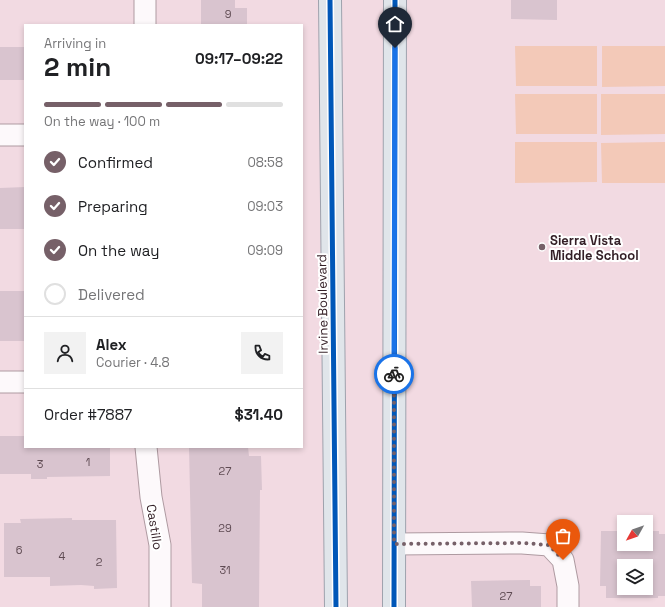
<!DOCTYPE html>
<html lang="en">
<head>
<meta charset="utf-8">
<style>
  :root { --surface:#fff; --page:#f2f2f2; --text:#202124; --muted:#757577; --line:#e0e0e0; --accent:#766068 }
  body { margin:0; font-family:"Space Grotesk",sans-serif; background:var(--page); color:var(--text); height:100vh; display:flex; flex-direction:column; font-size:15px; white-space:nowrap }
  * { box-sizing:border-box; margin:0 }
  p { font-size:13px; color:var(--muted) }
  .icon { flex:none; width:22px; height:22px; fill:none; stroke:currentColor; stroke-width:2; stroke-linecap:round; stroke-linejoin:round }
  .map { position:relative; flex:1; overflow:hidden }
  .details { position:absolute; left:24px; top:24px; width:279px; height:424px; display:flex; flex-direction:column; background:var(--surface); border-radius:0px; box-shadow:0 2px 6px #0003 }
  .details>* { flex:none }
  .needle { width:26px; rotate:230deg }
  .tools { position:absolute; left:617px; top:515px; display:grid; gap:8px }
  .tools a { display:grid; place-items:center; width:36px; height:36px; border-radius:0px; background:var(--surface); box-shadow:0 2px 6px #0003; font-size:20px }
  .pin { position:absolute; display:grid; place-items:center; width:34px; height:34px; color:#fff; margin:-41px -17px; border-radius:50% 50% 50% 0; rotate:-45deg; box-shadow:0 0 4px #0007 }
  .pin .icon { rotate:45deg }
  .courier { position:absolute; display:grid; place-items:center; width:40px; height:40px; margin:-20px; border:3px solid #1a73e8; border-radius:50%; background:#fff; color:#222; box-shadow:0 1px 5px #0007 }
  .summary em { font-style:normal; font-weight:800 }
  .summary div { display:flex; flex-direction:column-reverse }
  .summary { display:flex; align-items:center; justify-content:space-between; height:68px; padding:0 20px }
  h1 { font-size:26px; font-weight:800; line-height:30px }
  .bar { display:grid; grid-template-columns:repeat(4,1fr); gap:6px 4px; align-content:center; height:48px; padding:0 20px }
  .bar i { height:5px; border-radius:3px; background:var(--line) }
  .bar .on { background:var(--accent) }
  .bar p { grid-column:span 4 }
  .line { display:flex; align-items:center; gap:10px; padding:0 20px; border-top:1px solid var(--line) }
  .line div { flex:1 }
  .round { display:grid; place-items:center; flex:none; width:42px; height:42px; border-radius:0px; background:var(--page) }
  ol { padding:0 20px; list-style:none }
  li { display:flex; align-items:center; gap:12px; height:44px }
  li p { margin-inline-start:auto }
  li .icon { padding:4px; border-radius:50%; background:var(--accent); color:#fff; stroke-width:4 }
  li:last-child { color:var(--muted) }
  li i { width:22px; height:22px; border:2px solid var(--line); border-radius:50% }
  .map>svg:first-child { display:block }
  .green { fill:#f3c9b8 }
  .building { fill:#d9c4cf; fill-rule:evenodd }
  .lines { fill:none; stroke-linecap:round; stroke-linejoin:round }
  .minor-casing { stroke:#ae9aa1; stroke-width:23 }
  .major-casing { stroke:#9ea2ad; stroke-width:24 }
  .minor { stroke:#fdf9fb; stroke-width:21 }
  .major { stroke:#e0e5ea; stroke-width:22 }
  .cycleway-casing { stroke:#fff; stroke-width:8 }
  .cycleway { stroke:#0057b8; stroke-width:5 }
  .done { stroke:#766068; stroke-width:4; stroke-dasharray:0 7.2 }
  .route { stroke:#1a73e8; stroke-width:5 }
  .poi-dot { fill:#766068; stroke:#fff; stroke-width:1.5 }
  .labels { text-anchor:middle; stroke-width:4; stroke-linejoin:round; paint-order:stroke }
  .number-label { font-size:11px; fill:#5f4b53 }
  .poi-label { font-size:13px; font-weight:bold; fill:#331f26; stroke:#fff; text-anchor:start }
  .street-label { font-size:13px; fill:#331f26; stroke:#fff }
</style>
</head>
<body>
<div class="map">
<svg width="665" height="607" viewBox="0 0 665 607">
  <rect width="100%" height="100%" fill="#f2dae2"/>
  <path class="green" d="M515,46h82v40h-81z
    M602,46h63v40l-63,1z
    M515,94h82v40h-81z
    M601,94h64v40l-64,1z
    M515,142h82v40l-82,1z
    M665,142v41h-63l-1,-40z"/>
  <path class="building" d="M201,0h34v8h12v17h-46z
    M511,0h46v20l-46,-1z
    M0,47h25v33h-25z
    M25,187v42h-25v-41z
    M0,291h25v50h-25z
    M0,436h25v11h85v29l-63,1v2h-16v-5h-31z
    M189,447h59l1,9h12l1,34h-2l-1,117h-57v-23l-10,-1z
    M72,518v2h44l1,68 -23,1v-3l-13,-1 -31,1v-9h-46v-54h17l-1,-4z
    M601,531h23v13h22v-13h13v3h6v62h-7v2h-52v-12h-6zM624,566h22v22h-22z
    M530,580v6h11v21h-69l-1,-26z"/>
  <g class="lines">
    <defs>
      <path id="minor" d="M145,0v25
        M0,135h25
        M0,382h25
        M146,447l5,50 9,48v62
        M395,544l127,-1 27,2 14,15 5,26v21"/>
      <path id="major" d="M330,0l6,607
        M394,607l1,-607"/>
    </defs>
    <use href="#minor" class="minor-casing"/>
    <use href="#major" class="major-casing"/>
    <use href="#minor" class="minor"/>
    <use href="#major" class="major"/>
    <defs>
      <path id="cycleway" d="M330,0l6,607
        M394,607l1,-607"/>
    </defs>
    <use href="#cycleway" class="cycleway-casing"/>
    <use href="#cycleway" class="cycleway"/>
  </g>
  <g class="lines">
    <path class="done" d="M394,374v170l128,-1 27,2 14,15"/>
    <path class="route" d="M394,374l1,-326"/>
  </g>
  <circle class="poi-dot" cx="542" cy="247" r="4"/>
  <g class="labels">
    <g class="number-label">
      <text x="228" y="18">9</text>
      <text x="88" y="466">1</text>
      <text x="40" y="468">3</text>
      <text x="225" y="475">27</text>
      <text x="225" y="532">29</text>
      <text x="19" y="554">6</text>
      <text x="62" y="560">4</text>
      <text x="99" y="566">2</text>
      <text x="225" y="574">31</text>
      <text x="506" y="600">27</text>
    </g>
    <g class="poi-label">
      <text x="550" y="245">Sierra Vista<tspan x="550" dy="15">Middle School</tspan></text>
    </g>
    <g class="street-label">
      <text transform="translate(322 304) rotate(-91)" y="5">Irvine Boulevard</text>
      <text transform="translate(155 527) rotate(81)" y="5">Castillo</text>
    </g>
  </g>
</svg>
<div class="tools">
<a><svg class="needle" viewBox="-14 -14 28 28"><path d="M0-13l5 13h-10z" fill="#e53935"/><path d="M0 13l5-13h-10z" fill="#757577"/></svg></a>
<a><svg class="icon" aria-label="layers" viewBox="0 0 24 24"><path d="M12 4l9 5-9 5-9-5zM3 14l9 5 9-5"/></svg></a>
</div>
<div class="pin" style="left:563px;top:560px;background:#ea580c"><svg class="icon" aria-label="bag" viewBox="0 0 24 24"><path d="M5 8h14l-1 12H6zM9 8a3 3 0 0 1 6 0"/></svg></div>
<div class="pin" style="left:395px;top:48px;background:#1f2937"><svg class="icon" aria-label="home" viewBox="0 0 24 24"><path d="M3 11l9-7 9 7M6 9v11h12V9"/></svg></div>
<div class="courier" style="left:394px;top:374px"><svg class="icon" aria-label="bike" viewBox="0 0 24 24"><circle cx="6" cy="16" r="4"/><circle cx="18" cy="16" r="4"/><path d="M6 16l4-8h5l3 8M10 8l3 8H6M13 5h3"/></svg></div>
<section class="details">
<div class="summary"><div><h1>2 min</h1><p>Arriving in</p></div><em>09:17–09:22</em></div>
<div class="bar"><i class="on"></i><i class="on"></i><i class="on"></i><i></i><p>On the way · 100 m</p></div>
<ol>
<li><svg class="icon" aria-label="check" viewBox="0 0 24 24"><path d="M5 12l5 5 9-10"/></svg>Confirmed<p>08:58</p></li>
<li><svg class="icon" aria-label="check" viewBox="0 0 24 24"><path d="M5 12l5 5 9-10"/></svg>Preparing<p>09:03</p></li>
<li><svg class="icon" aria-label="check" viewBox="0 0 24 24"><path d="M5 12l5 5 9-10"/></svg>On the way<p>09:09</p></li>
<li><i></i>Delivered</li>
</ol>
<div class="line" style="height:72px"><a class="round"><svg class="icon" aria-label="person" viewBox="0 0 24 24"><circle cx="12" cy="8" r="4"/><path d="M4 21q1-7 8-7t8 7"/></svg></a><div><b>Alex</b><p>Courier · 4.8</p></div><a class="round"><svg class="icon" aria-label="phone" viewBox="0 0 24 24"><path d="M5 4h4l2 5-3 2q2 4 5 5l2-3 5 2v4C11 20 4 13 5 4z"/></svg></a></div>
<div class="line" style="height:52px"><div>Order #7887</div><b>$31.40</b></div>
</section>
</div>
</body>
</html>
